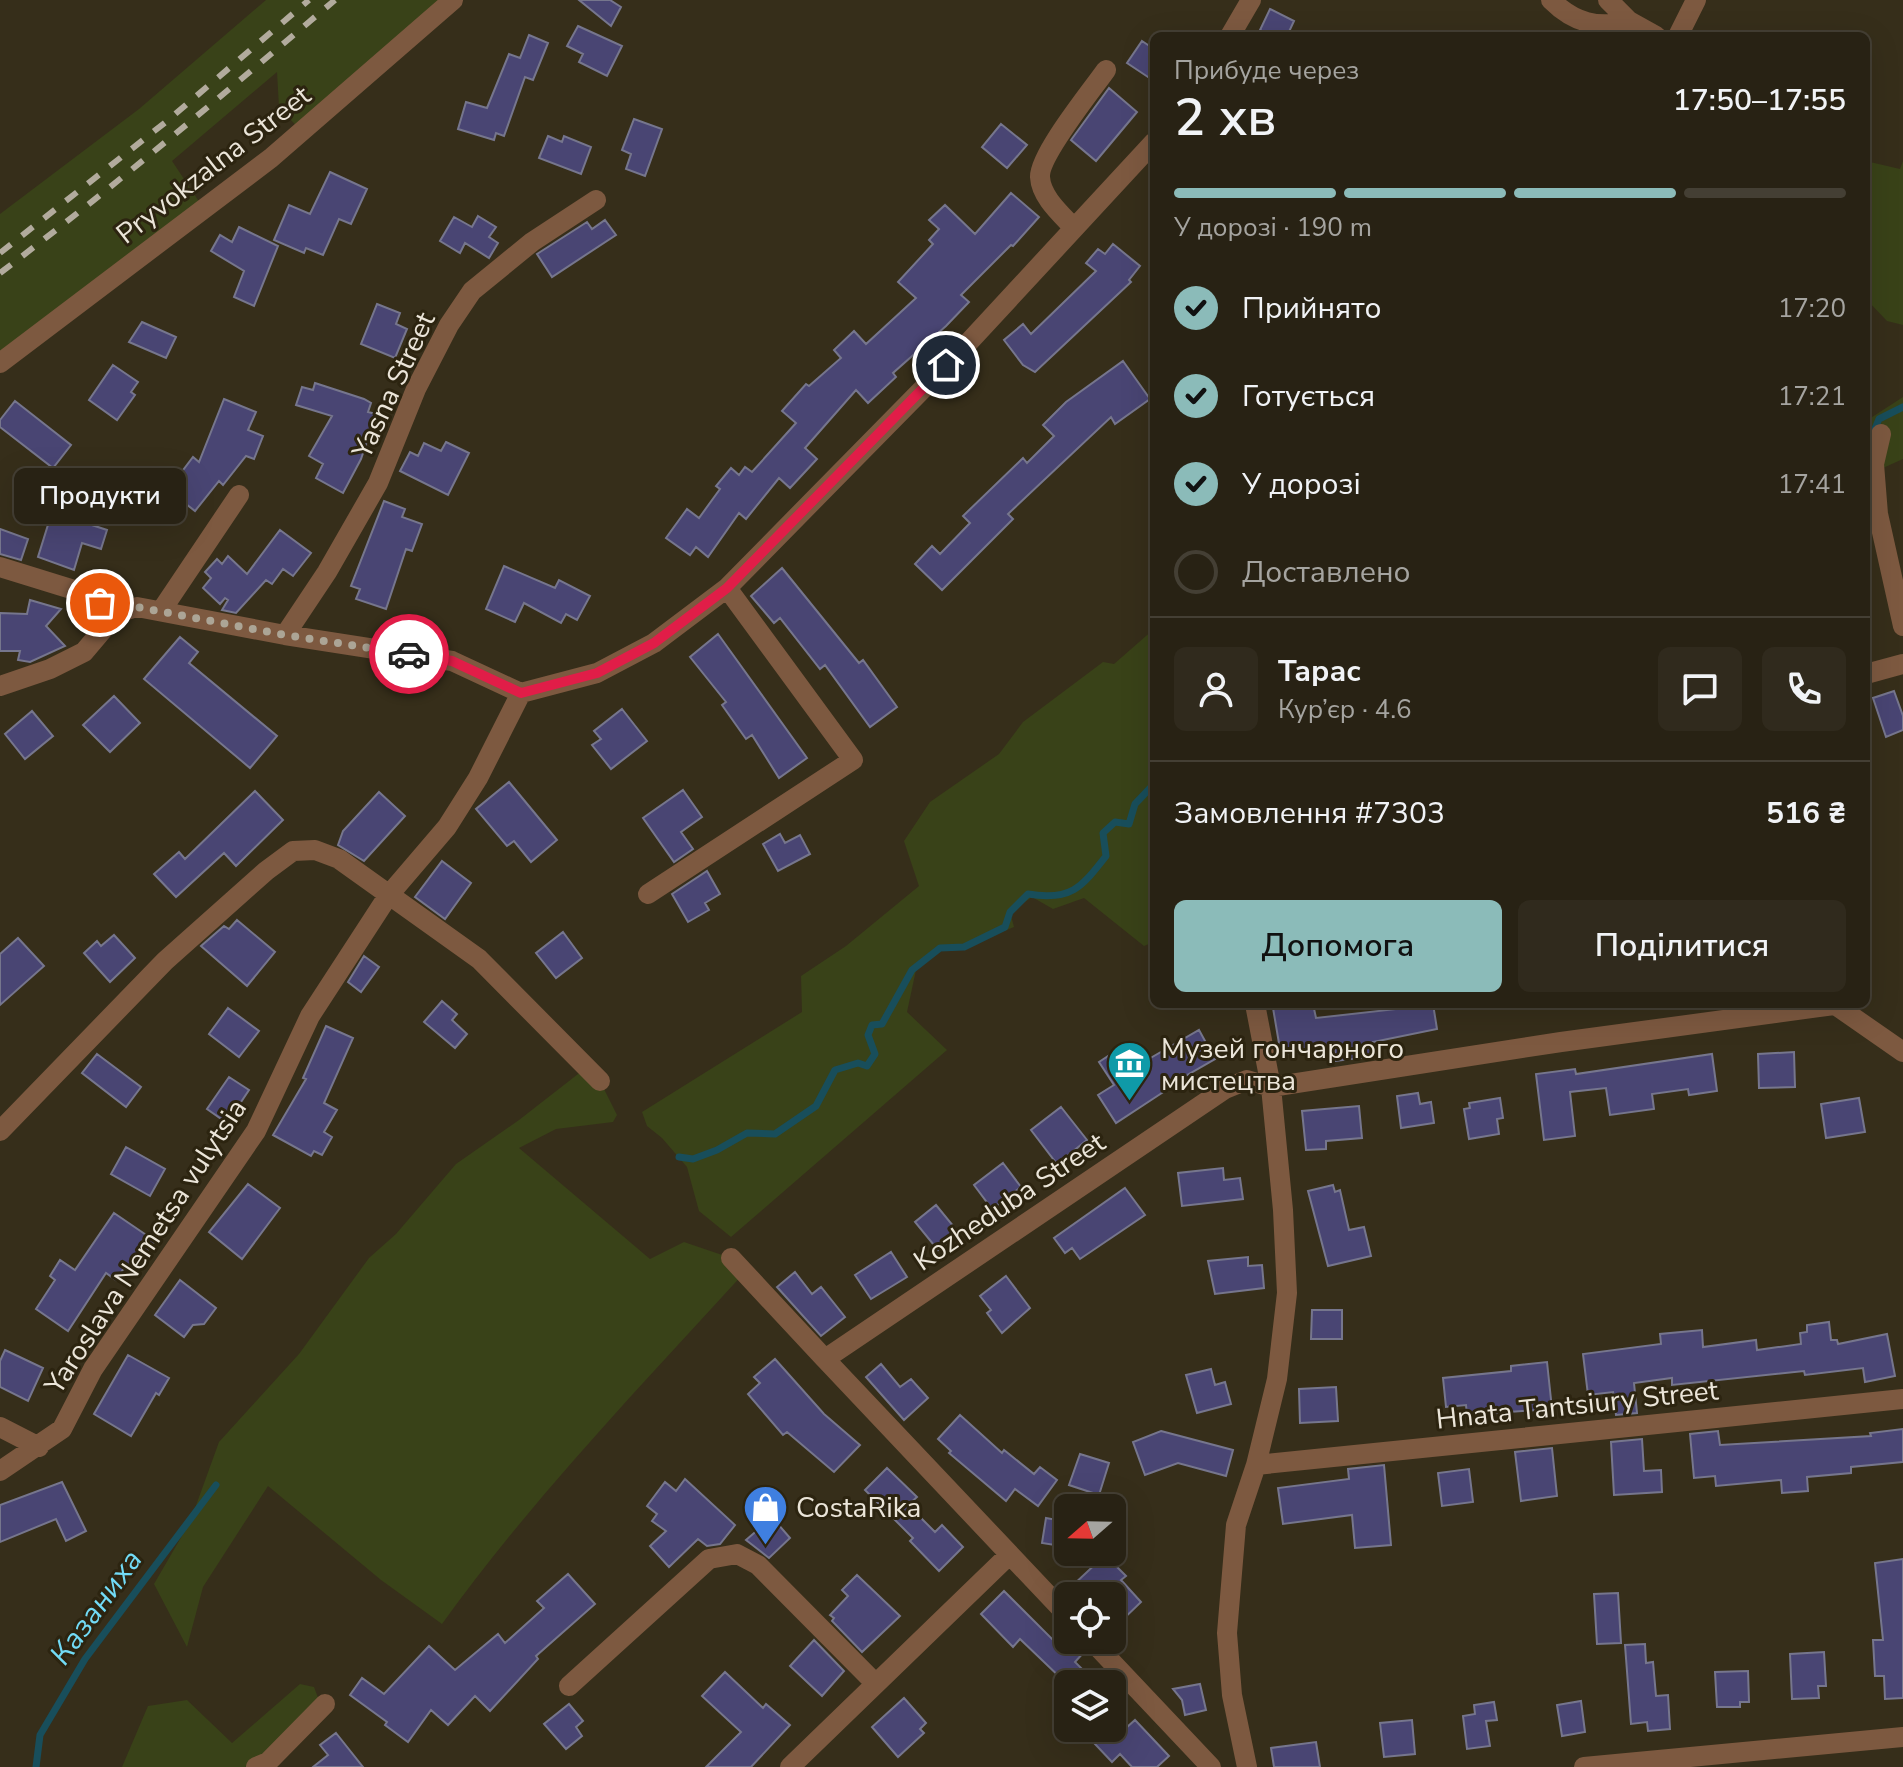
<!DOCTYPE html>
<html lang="uk">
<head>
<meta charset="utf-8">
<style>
  :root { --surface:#282214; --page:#302a1d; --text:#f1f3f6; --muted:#a5a4a0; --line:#443f34; --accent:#8bbbb9 }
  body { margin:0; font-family:"Nunito Sans",sans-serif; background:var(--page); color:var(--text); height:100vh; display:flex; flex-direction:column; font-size:30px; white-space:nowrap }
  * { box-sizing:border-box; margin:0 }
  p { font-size:26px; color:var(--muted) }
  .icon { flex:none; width:44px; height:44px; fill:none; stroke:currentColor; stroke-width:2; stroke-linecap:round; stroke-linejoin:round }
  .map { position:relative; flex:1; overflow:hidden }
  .details { position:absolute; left:1150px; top:32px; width:720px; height:976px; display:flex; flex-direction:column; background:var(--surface); border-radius:12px; box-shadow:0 8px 32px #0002,0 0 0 2px var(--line) }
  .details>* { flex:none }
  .needle { width:52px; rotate:250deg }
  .buttons { position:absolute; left:1054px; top:1494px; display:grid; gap:16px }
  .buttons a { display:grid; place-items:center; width:72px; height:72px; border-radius:12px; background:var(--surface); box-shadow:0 8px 32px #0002,0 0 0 2px var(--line); font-size:40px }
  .pin { position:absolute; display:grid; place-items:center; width:68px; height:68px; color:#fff; margin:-34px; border:4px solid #fff; border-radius:50%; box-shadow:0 2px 8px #0007 }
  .courier { position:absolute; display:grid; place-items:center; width:80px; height:80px; margin:-40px; border:6px solid #e11d48; border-radius:50%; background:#fff; color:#222; box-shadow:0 2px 10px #0007 }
  .bubble { position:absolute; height:56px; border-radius:12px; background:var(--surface); box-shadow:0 8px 32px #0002,0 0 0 2px var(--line); font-size:26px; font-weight:600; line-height:56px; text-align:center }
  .overview em { font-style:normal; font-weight:600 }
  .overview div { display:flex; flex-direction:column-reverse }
  .overview { display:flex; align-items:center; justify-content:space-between; height:136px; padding:0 24px }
  h1 { font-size:52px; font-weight:600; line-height:60px }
  .bar { display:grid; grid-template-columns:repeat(4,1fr); gap:12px 8px; align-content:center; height:96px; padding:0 24px }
  .bar i { height:10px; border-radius:6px; background:var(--line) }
  .bar .selected { background:var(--accent) }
  .bar p { grid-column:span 4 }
  .line { display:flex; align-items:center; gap:20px; padding:0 24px; border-top:2px solid var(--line) }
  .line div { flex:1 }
  .round { display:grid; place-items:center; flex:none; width:84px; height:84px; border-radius:12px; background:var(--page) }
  ol { padding:0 24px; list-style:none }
  li { display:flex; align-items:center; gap:24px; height:88px }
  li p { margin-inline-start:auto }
  li .icon { padding:8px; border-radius:50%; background:var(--accent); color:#111; stroke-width:4 }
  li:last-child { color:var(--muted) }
  li i { width:44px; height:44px; border:4px solid var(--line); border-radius:50% }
  .cta { display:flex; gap:16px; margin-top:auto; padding:16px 24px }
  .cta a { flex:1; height:92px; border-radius:12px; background:var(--accent); color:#111; font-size:32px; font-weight:600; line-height:92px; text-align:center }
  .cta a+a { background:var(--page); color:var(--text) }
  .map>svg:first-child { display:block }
  .green { fill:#394218 }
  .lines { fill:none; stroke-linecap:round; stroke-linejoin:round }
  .stream { stroke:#184e5b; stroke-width:7 }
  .building { fill:#494573; stroke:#76768d; stroke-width:2 }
  .minor { stroke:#7d5940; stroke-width:20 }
  .rail { stroke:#b2ab9d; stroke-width:6; stroke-dasharray:14 14; stroke-linecap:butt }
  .done { stroke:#aca596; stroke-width:8; stroke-dasharray:0 14.4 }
  .route { stroke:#e11d48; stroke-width:10 }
  .labels { text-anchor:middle; stroke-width:6; stroke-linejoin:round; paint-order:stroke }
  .street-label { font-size:28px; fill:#ebe5d9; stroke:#2c2410 }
  .poi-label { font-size:28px; fill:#ebe5d9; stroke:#2c2410; text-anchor:start }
  .water-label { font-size:30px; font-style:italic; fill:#72dbf6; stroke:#2c2410 }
</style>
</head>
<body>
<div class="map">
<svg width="1903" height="1767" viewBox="0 0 1903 1767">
  <rect width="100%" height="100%" fill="#362e1a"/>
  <path class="green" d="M266,0h187l-151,132 -23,-25 -2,-35 -105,89 32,48 -204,154v-149l139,-105z
    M1903,161v164l-16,-4 -21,-22v-133l4,-4 30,7z
    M1903,397v62l-29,13 -8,7v-58z
    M1154,629v313l-10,4 -60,-48 -31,11 -21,-12 -22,15 4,15 -59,24 -15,-3 -24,22 -9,42 40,38 -216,187 -32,-26 -12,-44 -25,-29 -15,-12 -5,-14 160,-100 -1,-36 45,-30 73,-60 -15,-45 26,-39 69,-48 24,-32 80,-60 11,2z
    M587,1067l13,14 17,34 -4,7 -57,7 -37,19 131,111 34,-17 47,16 13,15c-104,114 -212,226 -302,351l-61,-44 -113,-94 -65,101 -16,60 -33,-63 36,-62 29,-80 80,-88 70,-96 27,-24 60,-70 63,-44z
    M300,1684l14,3 6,16 -64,64h-134l26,-61 39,-6 45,43z"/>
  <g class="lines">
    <path class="stream" d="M1866,450l13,-31 24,-12
      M679,1157l14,2 24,-9 30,-17 28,1 41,-28 19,-36 23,-7 9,3 8,-12 -7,-19 4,-10 10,-1 30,-54 28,-22 24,-1 41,-20 5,-15 18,-18c43,7 53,-6 78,-38l-3,-23 12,-11 14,2 6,-20 19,-20
      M36,1767l4,-32 45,-76 131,-174"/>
  </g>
  <path class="building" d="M579,0h31l11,7 -10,19z
    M1270,9l24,12 -7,15h-15l-12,-6z
    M578,26l44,20 -15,30 -28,-14 4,-8 -16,-8z
    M529,35l19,8 -15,37 -8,-3 -21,59 -8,-3 -2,7 -36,-11 8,-27 21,6 22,-54 11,4z
    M1142,41l12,8v32l-27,-18z
    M1109,88l28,24 -41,49 -25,-21z
    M634,119l28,10 -17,47 -19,-7 5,-15 -9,-4z
    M1001,124l26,21 -20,23 -25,-21z
    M548,136l14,6 2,-6 27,11 -10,27 -42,-16z
    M330,172l37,17 -16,35 -12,-5 -16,36 -17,-7 -2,5 -30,-13 15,-35 21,9z
    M1011,193l28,24 -26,29 -2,-1 -50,50 8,7 -23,24 -53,47 3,4 -28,26 -12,-13 -51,58 12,11 -27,29 -11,-10 -33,41 -7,-6 -31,44 -12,-10 -6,8 -24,-17 21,-29 12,9 21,-29 -4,-3 15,-18 8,7 6,-8 7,5 44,-49 -14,-12 24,-27 3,2 32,-28 -7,-8 20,-19 12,13 50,-46 -18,-16 35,-38 -4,-4 10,-11 -10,-9 16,-15 30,29z
    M478,216l18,11 -7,10 9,6 -9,15 -24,-15 -5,10 -20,-12 14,-24 18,10z
    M605,220l11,15 -64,42 -15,-23 50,-32 5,7z
    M239,227l39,19 -24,60 -20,-9 10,-26 -33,-20 9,-16 12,7z
    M1113,244l27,22 -11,14 2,2 -96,90 -12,-7 -19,-25 19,-16 8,10 65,-63 -10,-8 12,-14 7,5z
    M377,304l23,9 -4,11 11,5 -12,29 -34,-14z
    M142,322l34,15 -10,21 -37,-16z
    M1123,361l27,38 -35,25 -4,-7 -103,97 5,5 -71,71 -27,-26 17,-18 8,8 30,-31 -7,-7 60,-58 4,5 27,-27 -11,-11 23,-23z
    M113,365l25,17 -7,10 4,3 -18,25 -28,-20z
    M315,383l49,16 7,4 -3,9 8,2 -15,45 -18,34 -27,-15 7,-14 -14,-8 23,-40 -36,-11 6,-18 11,3z
    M224,399l32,13 -8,18 15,6 -9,23 -8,-3 -23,29 -4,-4 -24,30 -27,-21 25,-33 6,5z
    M15,401l56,44 -18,23 -53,-41v-7z
    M446,442l23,11 -21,42 -48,-24 10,-19 8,4 6,-13 17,8z
    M384,501l21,8 -3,8 20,7 -10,27 -6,-2 -20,60 -30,-10 4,-10 -9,-3z
    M52,512l55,18 -6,19 -19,-6 -8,27 -36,-13z
    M0,529l28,10 -7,21 -21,-6z
    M280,530l31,23 -18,23 -10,-7 -11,15 -6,-4 -30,33 -14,-3 6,-10 -3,-2 -5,6 -17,-16 8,-10 -6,-6 12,-13 5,5 6,-8 19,18z
    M504,566l51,22 4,-8 31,16 -13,24 -11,-6 -5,9 -37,-20 -9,19 -29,-13z
    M782,568l77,95 4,-3 34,47 -27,20 -45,-62 -5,4 -40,-51 -6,5 -23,-27z
    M30,600l31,9 -15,17 19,20 -35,16 -12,-2 2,-9h-20v-38l27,1z
    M718,634l89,124 -28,20 -27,-43 -6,4 -24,-34 4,-3 -36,-45z
    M180,637l18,15 -9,11 88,73 -27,32 -106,-89z
    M1894,691l9,25v14l-17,7 -13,-39z
    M114,696l26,27 -30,29 -27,-27z
    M622,709l25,32 -36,28 -19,-24 9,-6 -7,-8z
    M32,711l21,25 -28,23 -20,-25z
    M509,782l48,58 -26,22 -17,-21 -7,5 -31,-37z
    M683,790l19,27 -21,15 12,17 -19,13 -31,-44z
    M255,791l28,29 -47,46 -12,-13 -48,44 -22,-23 25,-22 6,7z
    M379,792l26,24 -41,45 -26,-16 5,-14z
    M780,834l5,9 15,-8 10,19 -32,17 -15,-27z
    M442,861l29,22 -26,36 -30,-22z
    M707,871l13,23 -15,9 4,7 -21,12 -16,-28z
    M237,920l38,32 -28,34 -46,-40 23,-20 5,3z
    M563,932l19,26 -26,20 -20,-25z
    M114,935l21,23 -25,24 -26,-29 13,-12 4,5z
    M18,938l26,28 -44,39v-51z
    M364,956l15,11 -18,25 -13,-10z
    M442,1001l15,13 -5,6 15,14 -12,14 -31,-26z
    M1291,1004h22l3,14 81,-9 -1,-5h37l4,25 -64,13 2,14 -39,5 -2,-15 -53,9 -8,-47z
    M228,1008l31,23 -20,26 -30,-23z
    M326,1026l27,12 -29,65 13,7 -13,22 8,5 -10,18 -8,-4 -3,5 -38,-21 33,-56 -3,-1z
    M1199,1030l16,29 -45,26 1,2 -55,36 -18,-28 16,-10 -15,-23 23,-15 13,20z
    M1794,1052l1,35 -36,1 -1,-34z
    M97,1054l44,33 -15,20 -44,-34z
    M1712,1054l5,37 -28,4 -1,-6 -36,5 2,15 -44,6 -4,-27 -36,4 5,44 -31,4 -8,-66 39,-5 1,5z
    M229,1077l20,13 -22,33 -20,-14z
    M1418,1093l2,11 11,-2 3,21 -33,5 -4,-32z
    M1500,1098l3,20 -6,1 2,15 -30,5 -5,-30 6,-1 -1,-5z
    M1859,1098l6,34 -39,6 -5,-34z
    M1359,1106l3,32 -36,3v8l-20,1 -4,-39z
    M1061,1107l26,33 -30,24 -26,-34z
    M126,1147l39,22 -15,27 -39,-22z
    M1003,1163l18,24 -29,22 -18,-24z
    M1223,1168l1,12 16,-2 3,21 -61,7 -4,-33z
    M248,1184l32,24 -38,51 -33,-27z
    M1333,1185l2,7 5,-2 9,40 15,-3 7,29 -43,10 -20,-75z
    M1125,1188l20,27 -65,44 -8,-11 -7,5 -11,-15z
    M936,1205l23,28 -21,17 -23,-28z
    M114,1213l41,28 -25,32 -6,-5 -8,12 -10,-7 -38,58 -32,-22 19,-29 -5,-4 10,-16 15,10z
    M891,1252l16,25 -36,22 -16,-24z
    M1248,1257v9l14,-1 2,23 -49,6 -7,-33z
    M795,1272l17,22 9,-7 24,30 -24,19 -44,-49z
    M1006,1276l24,32 -28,25 -15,-20 4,-3 -11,-14z
    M180,1280l36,28 -12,16 -11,1 -9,12 -29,-22z
    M1312,1310h30v29h-31z
    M1829,1322l2,18h6l1,4 49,-10 8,42 -30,6 -2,-14 -58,7 -1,-4 -132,14v-7l-38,5 3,30 -21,2 -3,-23 -25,3 -5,-41 78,-10 -1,-10 42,-4 1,17 53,-7 1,10 44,-6 -1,-11 7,-1v-7z
    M5,1350l38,18 -15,33 -28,-14v-26z
    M128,1355l41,23 -10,17 -3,-2 -25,43 -37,-22z
    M775,1359l49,55 36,31 -26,27 -47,-40 -4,3 -35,-41 12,-11 -6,-6z
    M1547,1362l5,47 -85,6 -1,-10 -20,2 -3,-29 68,-7v-5z
    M881,1364l19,23 11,-8 17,19 -24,22 -38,-43z
    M1211,1369l4,16 10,-3 6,22 -34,9 -11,-38z
    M1336,1387l2,34 -38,2 -1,-34z
    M960,1415l42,38 2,-3 30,24 6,-7 17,13 -19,26 -23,-17 -9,12 -57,-48 2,-2 -13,-12z
    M1903,1429v33l-52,5v6l-44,4 1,14 -26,2 -1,-13 -65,6 -1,-10 -21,2 -4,-44 28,-3 2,14 151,-9 -1,-3z
    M1161,1431l72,19 -7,26 -48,-13 -33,12 -12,-33z
    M1642,1439l2,32 17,-1 1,22 -48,3 -3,-53z
    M1552,1448l5,48 -36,5 -6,-49z
    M1080,1454l29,9 -10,32 -30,-10z
    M1384,1465l7,80 -36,3 -3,-33 -69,9 -5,-36 71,-9 -1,-10z
    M887,1468l30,29 -9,8 27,27 7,-7 21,22 -24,24 -29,-30 3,-3 -48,-48z
    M1469,1469l4,33 -31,4 -4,-33z
    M685,1479l50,46 -15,19 -13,2 -9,-7 -29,28 -19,-21 16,-15 -14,-10 5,-7 -10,-8 18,-24 11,9z
    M62,1482l24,49 -20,10 -10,-22 -56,23v-37z
    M1046,1518l22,4v25l-26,-4z
    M777,1523l13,15 -21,20 -23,-18 15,-13 5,5z
    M1101,1559l5,5 4,-4 16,16 -5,4 20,22 -29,28v-34h-31l-9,-10z
    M1903,1559v139l-18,1 -1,-23h-9l-2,-36h10l-8,-77z
    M568,1574l27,30 -59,52 2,3 -48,52 -15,-15 -27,29 -17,-15 -23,32 -23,-17 2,-3 -37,-27 12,-17 22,16 45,-48 26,24 43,-36 7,9 39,-35 -7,-7z
    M857,1575l43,41 -38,36 -30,-31 2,-3 -4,-3 18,-19 -6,-6z
    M1004,1591l50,50 14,-12v11h10l6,12 -9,10 22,22h-30l-47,-45 -7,8 -32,-33z
    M1618,1593l3,50 -24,1 -3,-50z
    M814,1640l30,31 -22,25 -32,-30z
    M1645,1644l1,19 7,-1 3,34 12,-1 2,34 -22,2 -1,-9 -16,2 -6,-79z
    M1824,1652l2,34h-8l1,12 -27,1 -2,-45z
    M1748,1671l1,31h-9v5h-23l-2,-35z
    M725,1672l38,36 3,-4 24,21 -39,42h-45l35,-35 -39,-36z
    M1200,1684l6,26 -21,5 -3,-15 -9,-11z
    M904,1698l22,25 -6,6 4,4 -26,24 -26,-30z
    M1581,1701l4,31 -23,4 -5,-31z
    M1494,1702l3,18 -11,1 4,25 -23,3 -4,-33 12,-2 -1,-9z
    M569,1704l14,17 -7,6 6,9 -16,13 -22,-25z
    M1135,1720l34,36 -12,11h-25l-12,-13 -8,8 -17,-18 16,-15 6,7z
    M1412,1720l3,34 -31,3 -4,-34z
    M336,1733l27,34h-50l15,-12 -8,-10z
    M1316,1742l4,25h-46l-3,-19z"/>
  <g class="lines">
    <path class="minor" d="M1551,0c23,23 47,29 78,21
      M1608,0l21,21 27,15
      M1230,36l21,-36
      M1678,36l18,-36
      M1074,228c-13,-14 -33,-31 -34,-51 -1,-22 52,-87 66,-107
      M0,363l271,-205 182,-158
      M1881,434l-7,30 4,50 25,112
      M0,567l84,26 33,20
      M161,611l78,-116
      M285,635l42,-63 51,-89 38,-94 33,-64 23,-34 60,-49 64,-42
      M1866,674l37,-10
      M0,686l50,-17 34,-17 33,-39 20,-6 148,28 167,26 69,32
      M648,894l205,-134 -126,-172
      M1834,1004l69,48
      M0,1131l165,-170 101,-90 27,-20 22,-1 24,9 140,100 121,122
      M731,1258l94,101 400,-270 22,-9 24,7 290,-45 273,-37
      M825,1359l243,257
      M0,1427l39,20
      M1256,1465l647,-66
      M0,1471l62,-42 31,-60 163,-238 54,-115 78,-120 59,-69 31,-49 43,-85 76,-20 57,-30 73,-55 241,-245 186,-201
      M1091,1640l120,127
      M569,1686l140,-127 28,-5 21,11 118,119
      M256,1767l12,-5 57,-58
      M790,1767l218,-211
      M1247,1767l-15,-72 -5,-62 9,-108 20,-60 21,-86 10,-86 -4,-83 -12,-123 -16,-83
      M1584,1767l319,-30"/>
    <path class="rail" d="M0,253l167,-132 142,-121
      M0,273c115,-87 225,-180 335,-273"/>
  </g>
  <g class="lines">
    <path class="done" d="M100,603l17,10 20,-6 148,28 124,19"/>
    <path class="route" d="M409,654l43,7 69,32 76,-20 57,-30 73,-55 219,-223"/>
  </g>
  <defs>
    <symbol id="museum-pin" viewBox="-11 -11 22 30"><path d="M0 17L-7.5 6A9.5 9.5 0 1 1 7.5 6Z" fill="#0f9aa8" stroke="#2c2410"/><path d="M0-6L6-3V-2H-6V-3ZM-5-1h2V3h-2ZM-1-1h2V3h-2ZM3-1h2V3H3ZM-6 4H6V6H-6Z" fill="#fff"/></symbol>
    <symbol id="shop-pin" viewBox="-11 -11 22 30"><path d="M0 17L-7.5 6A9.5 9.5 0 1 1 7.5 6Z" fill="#3f7fe0" stroke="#2c2410"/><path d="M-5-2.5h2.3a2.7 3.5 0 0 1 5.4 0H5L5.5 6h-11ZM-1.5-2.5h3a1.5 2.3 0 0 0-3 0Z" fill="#fff"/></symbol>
  </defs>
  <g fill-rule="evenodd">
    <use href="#museum-pin" x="1104" y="1038" width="51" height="69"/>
    <use href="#shop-pin" x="740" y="1482" width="51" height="69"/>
  </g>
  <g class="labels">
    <g class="street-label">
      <text transform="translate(213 164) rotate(-38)" y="10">Pryvokzalna Street</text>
      <text transform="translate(393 385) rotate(-65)" y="10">Yasna Street</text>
      <text transform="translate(1009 1201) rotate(-34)" y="10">Kozheduba Street</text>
      <text transform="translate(145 1246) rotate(-57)" y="10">Yaroslava Nemetsa vulytsia</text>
      <text transform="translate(1577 1404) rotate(-6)" y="10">Hnata Tantsiury Street</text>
    </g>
    <g class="poi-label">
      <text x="1161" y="1058">Музей гончарного<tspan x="1161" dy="32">мистецтва</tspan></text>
      <text x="796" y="1517">CostaRika</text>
    </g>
    <g class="water-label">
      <text transform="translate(96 1607) rotate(-54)" y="10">Казаниха</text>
    </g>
  </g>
</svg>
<div class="buttons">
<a><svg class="needle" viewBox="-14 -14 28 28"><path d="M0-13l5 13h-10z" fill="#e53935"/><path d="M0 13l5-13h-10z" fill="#a5a4a0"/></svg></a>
<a><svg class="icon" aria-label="locate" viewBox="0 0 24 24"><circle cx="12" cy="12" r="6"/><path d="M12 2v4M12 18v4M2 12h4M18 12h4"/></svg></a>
<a><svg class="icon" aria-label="layers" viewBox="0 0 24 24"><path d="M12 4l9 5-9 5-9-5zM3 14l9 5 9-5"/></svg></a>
</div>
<div class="pin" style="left:100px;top:603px;background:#ea580c"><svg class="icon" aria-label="bag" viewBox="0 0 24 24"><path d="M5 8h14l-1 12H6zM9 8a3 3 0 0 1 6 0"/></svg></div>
<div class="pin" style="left:946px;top:365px;background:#1f2937"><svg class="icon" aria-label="home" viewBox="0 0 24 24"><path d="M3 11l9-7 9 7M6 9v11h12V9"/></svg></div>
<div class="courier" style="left:409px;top:654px"><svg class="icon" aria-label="car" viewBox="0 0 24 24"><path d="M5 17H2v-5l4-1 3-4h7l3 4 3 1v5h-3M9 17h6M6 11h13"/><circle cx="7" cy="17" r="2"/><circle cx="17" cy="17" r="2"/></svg></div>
<div class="bubble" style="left:14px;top:468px;width:172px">Продукти</div>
<section class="details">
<div class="overview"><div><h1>2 хв</h1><p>Прибуде через</p></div><em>17:50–17:55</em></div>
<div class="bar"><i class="selected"></i><i class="selected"></i><i class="selected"></i><i></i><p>У дорозі · 190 m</p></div>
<ol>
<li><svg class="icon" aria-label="check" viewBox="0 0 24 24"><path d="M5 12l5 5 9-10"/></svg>Прийнято<p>17:20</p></li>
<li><svg class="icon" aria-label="check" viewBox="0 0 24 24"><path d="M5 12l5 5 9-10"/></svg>Готується<p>17:21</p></li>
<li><svg class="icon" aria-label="check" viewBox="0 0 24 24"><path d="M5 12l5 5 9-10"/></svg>У дорозі<p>17:41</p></li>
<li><i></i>Доставлено</li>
</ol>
<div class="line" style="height:144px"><a class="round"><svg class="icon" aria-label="person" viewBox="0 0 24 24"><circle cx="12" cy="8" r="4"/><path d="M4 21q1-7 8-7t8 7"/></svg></a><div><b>Тарас</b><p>Кур’єр · 4.6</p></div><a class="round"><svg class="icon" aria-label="chat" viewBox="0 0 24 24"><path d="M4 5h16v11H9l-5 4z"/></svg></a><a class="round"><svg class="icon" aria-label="phone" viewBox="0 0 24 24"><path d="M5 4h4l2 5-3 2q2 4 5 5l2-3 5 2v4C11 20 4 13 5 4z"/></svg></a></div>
<div class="line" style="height:104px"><div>Замовлення #7303</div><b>516 ₴</b></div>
<div class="cta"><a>Допомога</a><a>Поділитися</a></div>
</section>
</div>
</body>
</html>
